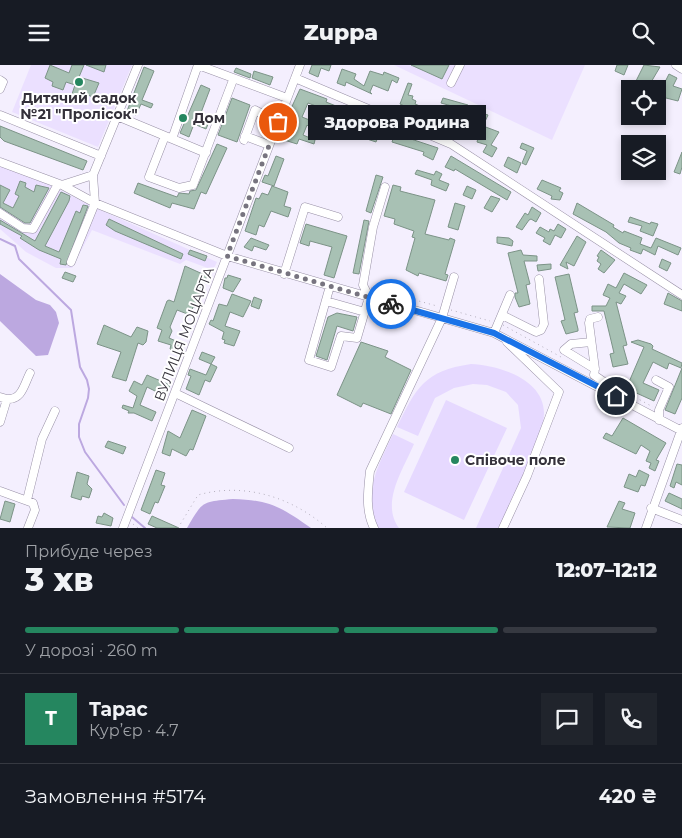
<!DOCTYPE html>
<html lang="uk">
<head>
<meta charset="utf-8">
<style>
  :root { --surface:#171b24; --page:#20242c; --text:#f1f3f6; --muted:#9ea1a6; --line:#363941; --accent:#25865f }
  body { margin:0; font-family:Montserrat,sans-serif; background:var(--page); color:var(--text); height:100vh; display:flex; flex-direction:column; font-size:19px; white-space:nowrap }
  * { box-sizing:border-box; margin:0 }
  p { font-size:16px; color:var(--muted) }
  .icon { flex:none; width:28px; height:28px; fill:none; stroke:currentColor; stroke-width:2; stroke-linecap:round; stroke-linejoin:round }
  .map { position:relative; height:463px; overflow:hidden }
  .side { display:flex; flex-direction:column; background:var(--surface); flex:1 }
  .side>* { flex:none }
  .fabs { position:absolute; left:621px; top:15px; display:grid; gap:10px }
  .fabs a { display:grid; place-items:center; width:45px; height:45px; border-radius:0px; background:var(--surface); box-shadow:0 2px 8px #0003; font-size:25px }
  .pin { position:absolute; display:grid; place-items:center; width:42px; height:42px; color:#fff; margin:-21px; border:2px solid #fff; border-radius:50%; box-shadow:0 1px 5px #0007 }
  .courier { position:absolute; display:grid; place-items:center; width:50px; height:50px; margin:-25px; border:4px solid #1a73e8; border-radius:50%; background:#fff; color:#222; box-shadow:0 1px 6px #0007 }
  .bubble { position:absolute; height:35px; border-radius:0px; background:var(--surface); box-shadow:0 2px 8px #0003; font-size:16px; font-weight:800; line-height:35px; text-align:center }
  .summary em { font-style:normal; font-weight:800 }
  .summary div { display:flex; flex-direction:column-reverse }
  .summary { display:flex; align-items:center; justify-content:space-between; height:85px; padding:0 25px }
  h1 { font-size:32px; font-weight:800; line-height:38px }
  .bar { display:grid; grid-template-columns:repeat(4,1fr); gap:8px 5px; align-content:center; height:60px; padding:0 25px }
  .bar i { height:6px; border-radius:4px; background:var(--line) }
  .bar .active { background:var(--accent) }
  .bar p { grid-column:span 4 }
  .line { display:flex; align-items:center; gap:12px; padding:0 25px; border-top:1px solid var(--line) }
  .line div { flex:1 }
  .round { display:grid; place-items:center; flex:none; width:52px; height:52px; border-radius:0px; background:var(--page) }
  header { display:flex; justify-content:space-between; align-items:center; height:65px; padding:0 25px; background:var(--surface); font-size:22px; font-weight:800 }
  .map>svg:first-child { display:block }
  .built { fill:#ebe0ff }
  .green { fill:#e6d9ff }
  .water { fill:#bca8e0 }
  .lines { fill:none; stroke-linecap:round; stroke-linejoin:round }
  .stream { stroke:#bca8e0; stroke-width:2 }
  .building { fill:#a8c1b4; stroke:#7c9387 }
  .minor-casing { stroke:#9890a6; stroke-width:9 }
  .path { stroke:#b4b0bd; stroke-width:1; stroke-dasharray:1 4; stroke-linecap:butt }
  .minor { stroke:#fff; stroke-width:8 }
  .done { stroke:#77747f; stroke-width:5; stroke-dasharray:0 9 }
  .route { stroke:#1a73e8; stroke-width:6 }
  .poi-dot { fill:#25865f; stroke:#fff; stroke-width:2 }
  .labels { text-anchor:middle; stroke-width:4; stroke-linejoin:round; paint-order:stroke }
  .poi-label { font-size:14px; font-weight:bold; fill:#34313a; stroke:#fff; text-anchor:start }
  .street-label { font-size:14px; fill:#34313a; stroke:#fff }
</style>
</head>
<body>
<header><svg class="icon" aria-label="menu" viewBox="0 0 24 24"><path d="M4 6h16M4 12h16M4 18h16"/></svg>Zuppa<svg class="icon" aria-label="search" viewBox="0 0 24 24"><circle cx="10" cy="10" r="6"/><path d="M15 15l6 6"/></svg></header>
<div class="map">
<svg width="682" height="463" viewBox="0 0 682 463">
  <rect width="100%" height="100%" fill="#f4effe"/>
  <path class="built" d="M31,0h101l-34,82 -86,-35z
    M394,0h191l-33,75z
    M0,95l98,49 119,53 -4,8 -27,-10 -6,4 -88,-34 -20,38h-16l-30,-16 -26,-23z"/>
  <path class="green" d="M471,299c27,1 73,15 73,49 0,21 -11,40 -19,58 -8,19 -16,39 -25,57h-24l45,-100 -3,-23 -12,-13 -19,-7 -14,-1 -19,4 -19,10 -17,38 -21,-9c19,-39 27,-56 74,-63z
    M446,335l61,28 -43,92 -60,-28z
    M393,369l21,10c-10,24 -34,59 -15,84h-22c-12,-41 -1,-57 16,-94z"/>
  <path class="water" d="M0,209l36,26 14,5 6,7 3,11 -11,32 -12,1 -36,-35z
    M233,434c37,1 48,8 78,29h-124c16,-27 14,-26 46,-29z"/>
  <g class="lines">
    <path class="stream" d="M0,174l15,7 4,13 52,51 9,57 7,13 2,9 -1,9 -9,26v13l6,15 39,53
      M132,452l13,11"/>
  </g>
  <path class="building" d="M50,0l19,8 3,-8h12l-5,12 20,6 -6,14 -8,-3 -2,4 -11,-4 3,-9 -9,-3 -3,8 -11,-4 1,-4 -8,-4z
    M86,0h20l-2,7z
    M312,0h19l-2,6 -8,-3 -3,9 -9,-4z
    M411,0h38l-7,14z
    M617,0h11l-4,10 -9,-4z
    M644,0l16,2 -13,22h-10l-4,-2z
    M144,2l10,4 -12,29 11,4 -2,4 -10,-4 -5,11 -9,-4z
    M236,3l15,6 -1,4 -16,-6z
    M342,4l14,5 -2,5 10,7 6,-15 13,4 1,-3 15,6 -2,5 -5,-3 -4,11 -15,-6 -3,7 2,2 -26,-12 -1,4 -8,-3z
    M254,6l19,6 -3,8 -18,-7z
    M669,9l8,4 -4,8 9,3 -4,12 -20,-5z
    M408,18l4,1 -4,11 5,1 -1,3 4,2 -1,3 32,13 -3,7 -44,-20z
    M201,20l9,4 -11,29 10,4 -3,7 -12,-5 -5,13 -9,-4z
    M300,24l27,10 -1,3 15,6 1,5 9,3 1,-4 16,6 -3,9 -30,-8 -2,6 -5,-2 2,-6 -12,-5 -2,-6 -8,-3 -6,14 10,4 -3,6 -2,-2 -4,10 12,5 -1,4 -15,-5 -2,5 -16,-5 4,-12 -2,-1z
    M232,33l18,7 -13,37 -19,-7z
    M443,33l25,7 -2,5 -25,-7z
    M482,48l6,2 -5,11 16,6 -8,13 6,3 -5,9 -9,-5 4,-7 -10,-3 1,-4 -10,-3 -1,4 -21,-7 2,-6 7,3 3,-10 18,7z
    M392,60l21,9 -2,5 27,9 -5,12 -10,-5 1,-3 -32,-10 1,-3 -4,-2z
    M0,61l87,35 -4,9 -79,-29 -4,-4z
    M361,65l17,7 -2,5 -18,-6z
    M522,78l12,5 -8,17 -4,-2 5,-12 -7,-3z
    M217,79l10,4 -21,46 -5,-2 -7,17 -22,-6 -2,5 -36,-15 4,-10 39,14 2,-4 10,1 1,-3 6,-1z
    M682,87v15l-2,7 -6,-2z
    M276,91l8,3 -10,27 -12,-4 3,-7 3,1z
    M451,91l60,36 -4,8 -52,-31 -1,2 -9,-4z
    M508,92l13,6 -4,10 -13,-7z
    M417,105l17,5 2,-4 6,3 -3,6 10,4 -3,7 -15,-6 1,-5 -17,-6z
    M376,110l7,2 -12,36 -5,-2z
    M542,115l19,8 -2,3 4,2 -3,7 -9,-1 1,-3 -15,-7z
    M20,116l6,2 -1,4 9,5 2,-7 13,3 -19,35h-5l-25,-16v-22l10,5 -7,13 10,5 6,-12 -4,-2z
    M393,120l8,2 -1,4 35,9 -10,34 24,6 1,-2 5,2 -10,34 3,1 -2,6 -27,-8 -1,3 -12,-6 9,-32 -3,-1 2,-6 -20,-7 1,-5 -11,-3z
    M272,121l16,6 -4,14 7,2 -3,9 -17,-6 -7,16 -5,-2 -3,10 -11,-4 11,-33 3,1 3,-6 6,2z
    M467,121l9,4 -4,9 -9,-4z
    M61,127l9,4 -1,5 -24,45 14,6 17,-41 4,2 3,-8 5,1 -22,59 -6,-1 1,-5 -22,-9 -19,-12 2,-2 -22,-12v-4l35,21z
    M491,131l9,3 -8,13 -8,-4z
    M455,138l10,3 -7,24 -10,-3z
    M577,138l37,22 -1,2 10,6 1,-2 18,7 -2,6 11,4 5,-10 25,10 -3,7 -20,-9 -3,9 -12,-6 -2,5 -11,-4 1,-2 -12,-5 -13,-11 -33,-18z
    M532,142l9,6 -5,9 -5,-3 -2,1 -7,10 -6,-3 9,-14 3,2z
    M630,152l20,7 1,-2 7,2 -5,12 -13,-5 2,-5 -14,-4z
    M109,154l74,35 -2,5 -66,-28 -9,-6z
    M364,155l5,1 -10,53 -6,-1z
    M306,159l41,12 -13,42 -10,-3 8,-28 -22,-6 -1,5 -9,-3z
    M558,159l8,5 -5,9 -6,-3 -5,10 -7,-4 2,-3 -9,-5 4,-6 9,5 1,-3 4,2z
    M577,171l9,6 -12,24 -8,-4 2,7 -8,-4z
    M497,172l12,1 4,3 -1,5 -15,-3z
    M251,173l18,7 -3,5 -12,-4 -2,5 -8,-4z
    M190,185l17,6 -2,5 -17,-7z
    M521,185l2,5 14,1v5h-13l6,23 -4,1 4,19 -11,3 -4,-10v-4h3l-10,-40z
    M601,185l14,10 -11,13 -6,-4 3,-5 -4,-3 2,-4 -2,-1z
    M662,194l9,4 -4,8 -8,-4z
    M551,199v5l-13,2 -1,-6z
    M185,201l22,10 -11,25 3,1 -2,5h-4l-3,8 -13,-5 -7,17 2,4 -3,7 14,6 -4,9 -9,-4 1,-4 -13,-4 4,-11 -5,-2 10,-27 2,-1 5,2z
    M65,207l11,4 -3,6 -11,-4z
    M624,208l23,12 -6,9 -17,-10 -5,9 7,3 -5,8 -5,-2 11,43 -4,1 5,18 -15,3 -3,-13 4,-1 -10,-42h-12v-5h14l4,-8 -7,-3 5,-11 8,4z
    M569,209l9,38 -4,1 4,16v2l-12,3 -5,-13 4,-1 -10,-43z
    M228,210l13,4 -8,13 -10,-4 2,-10h2z
    M668,228l14,8v10l-18,-7z
    M232,229l19,7 -8,16 -13,-5 -5,14 15,5 -6,15 -10,-3 1,-3 -3,-1 2,-7 -15,-8 2,-4 2,1 6,-17 8,2z
    M254,232l8,3 -3,9 -8,-3z
    M337,248l20,4 -4,14 -16,-5 -10,34 -11,-4 12,-39z
    M104,260l27,12 6,-10 11,4 -2,11 -3,3 -5,-2 -12,38 -14,-4 9,-25 -24,-8z
    M638,275l13,4 2,2 -1,3 30,14 -1,5 -12,-5 -2,6 -14,-7 -10,21 16,7 -5,11 -22,-10 -3,-9 15,-35 -13,-5z
    M361,277l27,9 -3,6 26,13 -20,44 -28,-11 -2,4 -24,-12z
    M202,287l13,5 -4,7 6,3 -7,15 -5,-2 -6,15 -13,-6 5,-13 -3,-1 2,-6 16,6 5,-11 -12,-5z
    M682,303v30l-7,16 -10,-4z
    M147,310l23,10 -5,11 -18,-9 -7,18 16,7 -4,9 -18,-8h-6l1,-2 -7,-3 1,-3 10,3 4,-12 -8,-5 5,-10 8,4z
    M192,345l14,6 -13,34 -3,-1 -4,7 -14,-7 -2,7 -8,-3 6,-22 12,7z
    M623,353l43,25 -10,17 3,1 -4,10 -6,-3 2,-5 -5,-2 4,-10 -9,-6 -5,9 -33,-16 3,-5 6,3z
    M108,376l18,6 -3,7 -18,-7z
    M677,399l5,1v20l-6,-3 -2,6 -4,-2z
    M156,405l9,3 -4,12 4,1 -7,17 -3,-1 -5,12 -9,-4z
    M639,405l10,5 -4,11 -4,-1 -3,7 -14,-5 5,-13 7,3z
    M77,407l12,4 -2,8 5,5 -3,9 -7,-2 -1,4 -10,-3z
    M669,428l13,6v10l-17,-8z
    M5,436l10,3 -5,18 -10,-3z
    M619,436l6,2 -3,6 13,4 -5,15 -23,-1z
    M104,448l9,5 -2,8 -15,-3 2,-7 4,1z
    M152,451l27,12h-22l-9,-4z"/>
  <g class="lines">
    <defs>
      <path id="minor" d="M198,0l89,33
        M676,0l6,4
        M295,13l156,66 231,151
        M0,15l3,2 -3,7
        M451,18l9,-18
        M0,50l101,41
        M117,51l89,37
        M165,71l-16,41 30,11 14,-3 40,-105
        M245,71l24,9
        M172,74l26,-74
        M244,75l11,-30 23,12
        M0,97l62,23 33,18 132,53 267,77 188,98
        M62,120l31,-10
        M0,148l23,15 10,1 25,-45
        M71,197l24,-59 -2,-28 45,-110
        M284,209l21,-67 33,10
        M330,221l-21,74 22,7 10,-31 16,2 12,-41 -6,-12 10,-58 12,-40
        M326,236l39,11
        M502,250l34,17 5,-2 3,-6 -5,-45
        M598,252l-8,2 -1,4 6,46 -1,6 29,20
        M494,268l16,-38
        M591,277l-20,2 -7,6 31,19
        M656,315l13,7 -10,23v10
        M175,328l114,55
        M0,332l7,2 -7,23
        M7,334c15,1 17,-14 23,-26
        M0,426l33,12 2,7 -7,18
        M27,435l15,-61 13,-28
        M651,443l31,12
        M123,463l177,-463
        M374,463c-9,-18 -6,-38 -4,-57l72,-153 12,-41
        M503,463l24,-52 32,-84 -52,-50
        M646,463l36,-100"/>
    </defs>
    <use href="#minor" class="minor-casing"/>
    <path class="path" d="M371,223l66,18
      M451,245l39,11
      M503,260l58,32
      M631,330l22,12
      M133,459l5,4
      M178,463l20,-33c46,-13 94,2 129,33"/>
    <use href="#minor" class="minor"/>
  </g>
  <g class="lines">
    <path class="done" d="M278,57l-51,134 164,48"/>
    <path class="route" d="M391,239l103,29 122,63"/>
  </g>
  <g class="poi-dot">
    <circle cx="79" cy="17" r="5"/>
    <circle cx="183" cy="53" r="5"/>
    <circle cx="455" cy="395" r="5"/>
  </g>
  <g class="labels">
    <g class="poi-label">
      <text x="79" y="38" text-anchor="middle">Дитячий садок<tspan x="79" dy="16">№21 "Пролісок"</tspan></text>
      <text x="193" y="58">Дом</text>
      <text x="465" y="400">Співоче поле</text>
    </g>
    <g class="street-label">
      <text transform="translate(184 269) rotate(-69)" y="5">ВУЛИЦЯ МОЦАРТА</text>
    </g>
  </g>
</svg>
<div class="fabs">
<a><svg class="icon" aria-label="locate" viewBox="0 0 24 24"><circle cx="12" cy="12" r="6"/><path d="M12 2v4M12 18v4M2 12h4M18 12h4"/></svg></a>
<a><svg class="icon" aria-label="layers" viewBox="0 0 24 24"><path d="M12 4l9 5-9 5-9-5zM3 14l9 5 9-5"/></svg></a>
</div>
<div class="pin" style="left:278px;top:57px;background:#ea580c"><svg class="icon" aria-label="bag" viewBox="0 0 24 24"><path d="M5 8h14l-1 12H6zM9 8a3 3 0 0 1 6 0"/></svg></div>
<div class="pin" style="left:616px;top:331px;background:#1f2937"><svg class="icon" aria-label="home" viewBox="0 0 24 24"><path d="M3 11l9-7 9 7M6 9v11h12V9"/></svg></div>
<div class="courier" style="left:391px;top:239px"><svg class="icon" aria-label="bike" viewBox="0 0 24 24"><circle cx="6" cy="16" r="4"/><circle cx="18" cy="16" r="4"/><path d="M6 16l4-8h5l3 8M10 8l3 8H6M13 5h3"/></svg></div>
<div class="bubble" style="left:308px;top:40px;width:178px">Здорова Родина</div>
</div>
<section class="side">
<div class="summary"><div><h1>3 хв</h1><p>Прибуде через</p></div><em>12:07–12:12</em></div>
<div class="bar"><i class="active"></i><i class="active"></i><i class="active"></i><i></i><p>У дорозі · 260 m</p></div>
<div class="line" style="height:90px"><b class="round" style="background:var(--accent);color:#fff">Т</b><div><b>Тарас</b><p>Кур’єр · 4.7</p></div><a class="round"><svg class="icon" aria-label="chat" viewBox="0 0 24 24"><path d="M4 5h16v11H9l-5 4z"/></svg></a><a class="round"><svg class="icon" aria-label="phone" viewBox="0 0 24 24"><path d="M5 4h4l2 5-3 2q2 4 5 5l2-3 5 2v4C11 20 4 13 5 4z"/></svg></a></div>
<div class="line" style="height:65px"><div>Замовлення #5174</div><b>420 ₴</b></div>
</section>
</body>
</html>
